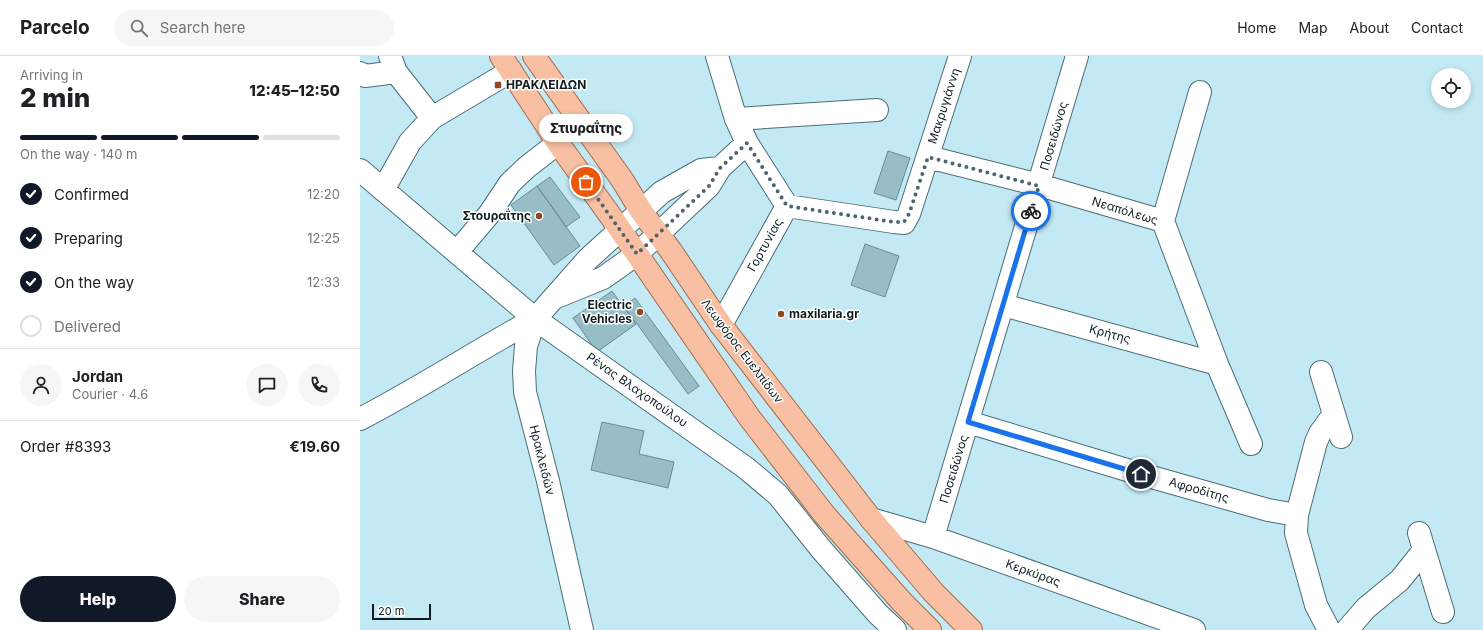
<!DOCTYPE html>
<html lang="en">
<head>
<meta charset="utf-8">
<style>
  :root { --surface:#fff; --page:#f6f6f6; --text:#202124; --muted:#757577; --line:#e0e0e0; --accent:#111827 }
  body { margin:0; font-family:Inter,sans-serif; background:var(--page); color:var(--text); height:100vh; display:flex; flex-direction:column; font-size:15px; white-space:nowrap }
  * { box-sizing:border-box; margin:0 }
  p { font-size:13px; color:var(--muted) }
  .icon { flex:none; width:22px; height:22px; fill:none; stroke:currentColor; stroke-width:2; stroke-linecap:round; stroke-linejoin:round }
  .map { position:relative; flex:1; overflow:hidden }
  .side { display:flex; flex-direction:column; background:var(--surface); width:360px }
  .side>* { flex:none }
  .tools { position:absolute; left:1071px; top:12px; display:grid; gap:8px }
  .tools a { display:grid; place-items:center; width:40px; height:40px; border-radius:50%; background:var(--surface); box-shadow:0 2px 6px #0003; font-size:20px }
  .scale { position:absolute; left:12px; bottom:10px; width:59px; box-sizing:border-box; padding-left:4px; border:2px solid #0f1d21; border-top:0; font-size:11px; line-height:14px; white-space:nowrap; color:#0f1d21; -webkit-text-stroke:3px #fff; paint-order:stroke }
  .pin { position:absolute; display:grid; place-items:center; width:34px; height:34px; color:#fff; margin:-17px; border:2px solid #fff; border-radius:50%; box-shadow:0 1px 4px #0007 }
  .courier { position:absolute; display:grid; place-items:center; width:40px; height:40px; margin:-20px; border:3px solid #1a73e8; border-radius:50%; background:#fff; color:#222; box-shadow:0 1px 5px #0007 }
  .bubble { position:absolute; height:28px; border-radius:14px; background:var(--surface); box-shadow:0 2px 6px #0003; font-size:13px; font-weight:800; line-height:28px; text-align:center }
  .overview em { font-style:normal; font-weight:800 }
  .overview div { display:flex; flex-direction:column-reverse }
  .overview { display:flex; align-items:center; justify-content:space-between; height:68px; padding:0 20px }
  h1 { font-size:26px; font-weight:800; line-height:30px }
  .bar { display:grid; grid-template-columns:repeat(4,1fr); gap:6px 4px; align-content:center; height:48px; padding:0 20px }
  .bar i { height:5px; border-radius:3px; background:var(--line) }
  .bar .on { background:var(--accent) }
  .bar p { grid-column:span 4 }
  .line { display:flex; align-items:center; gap:10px; padding:0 20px; border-top:1px solid var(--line) }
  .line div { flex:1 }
  .round { display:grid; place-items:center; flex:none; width:42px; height:42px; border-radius:21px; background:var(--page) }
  ol { padding:0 20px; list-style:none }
  li { display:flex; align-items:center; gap:12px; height:44px }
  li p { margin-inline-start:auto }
  li .icon { padding:4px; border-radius:50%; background:var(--accent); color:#fff; stroke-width:4 }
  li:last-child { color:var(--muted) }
  li i { width:22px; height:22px; border:2px solid var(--line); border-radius:50% }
  .cta { display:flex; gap:8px; margin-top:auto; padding:8px 20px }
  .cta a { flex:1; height:46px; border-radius:24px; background:var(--accent); color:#fff; font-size:16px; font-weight:800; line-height:46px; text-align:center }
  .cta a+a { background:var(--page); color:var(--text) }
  header { display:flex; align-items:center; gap:24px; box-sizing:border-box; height:56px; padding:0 20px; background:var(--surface); border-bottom:1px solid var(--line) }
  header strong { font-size:19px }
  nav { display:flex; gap:22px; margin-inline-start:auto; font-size:14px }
  .search { width:280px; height:36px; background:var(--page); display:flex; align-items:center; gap:10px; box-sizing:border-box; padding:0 14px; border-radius:22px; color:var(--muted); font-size:15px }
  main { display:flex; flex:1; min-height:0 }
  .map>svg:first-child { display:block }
  .building { fill:#97bdc7; stroke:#698d97 }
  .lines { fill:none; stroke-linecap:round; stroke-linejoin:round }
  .minor-casing { stroke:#4a6d77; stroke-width:24 }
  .major-casing { stroke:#a46a4d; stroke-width:24 }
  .minor { stroke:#fff; stroke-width:22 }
  .major { stroke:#f8bfa3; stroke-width:22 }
  .done { stroke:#4e656b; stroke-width:4; stroke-dasharray:0 7.2 }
  .route { stroke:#1a73e8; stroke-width:5 }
  .poi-dot { fill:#8f4823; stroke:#fff; stroke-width:1.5 }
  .labels { text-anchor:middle; stroke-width:3; stroke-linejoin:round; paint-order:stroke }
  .poi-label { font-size:12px; font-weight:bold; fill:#0f1d21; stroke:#fff; text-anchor:start }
  .street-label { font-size:12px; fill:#0f1d21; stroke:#fff }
</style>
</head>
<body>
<header>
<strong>Parcelo</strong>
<div class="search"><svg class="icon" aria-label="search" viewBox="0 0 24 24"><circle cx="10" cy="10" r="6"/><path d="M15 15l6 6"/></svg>Search here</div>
<nav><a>Home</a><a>Map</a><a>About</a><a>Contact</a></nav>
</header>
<main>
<section class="side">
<div class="overview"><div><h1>2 min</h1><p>Arriving in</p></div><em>12:45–12:50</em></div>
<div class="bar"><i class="on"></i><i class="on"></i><i class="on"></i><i></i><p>On the way · 140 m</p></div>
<ol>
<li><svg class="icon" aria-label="check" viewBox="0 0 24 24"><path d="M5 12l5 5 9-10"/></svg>Confirmed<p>12:20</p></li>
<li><svg class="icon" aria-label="check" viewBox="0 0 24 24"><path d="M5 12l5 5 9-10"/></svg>Preparing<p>12:25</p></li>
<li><svg class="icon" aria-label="check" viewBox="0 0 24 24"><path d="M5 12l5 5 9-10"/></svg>On the way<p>12:33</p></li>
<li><i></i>Delivered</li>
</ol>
<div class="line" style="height:72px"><a class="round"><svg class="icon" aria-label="person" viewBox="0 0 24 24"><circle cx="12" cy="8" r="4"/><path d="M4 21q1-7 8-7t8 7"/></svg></a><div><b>Jordan</b><p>Courier · 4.6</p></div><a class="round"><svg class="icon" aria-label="chat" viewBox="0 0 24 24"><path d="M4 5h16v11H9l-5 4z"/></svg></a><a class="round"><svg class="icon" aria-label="phone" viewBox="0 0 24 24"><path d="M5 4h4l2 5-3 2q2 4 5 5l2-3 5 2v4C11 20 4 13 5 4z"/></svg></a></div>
<div class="line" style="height:52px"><div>Order #8393</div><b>€19.60</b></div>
<div class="cta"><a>Help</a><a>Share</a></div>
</section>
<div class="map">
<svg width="1123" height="574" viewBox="0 0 1123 574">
  <rect width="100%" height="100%" fill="#c3eaf4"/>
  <path class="building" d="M528,95l22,7 -14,42 -22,-7z
    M190,121l30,40 -14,10 -29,-41z
    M177,130l43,60 -26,19 -43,-60z
    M505,188l34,12 -14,41 -34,-12z
    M252,235l24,33 -39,28 -24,-34z
    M275,242l64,88 -11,8 -64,-88z
    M242,366l42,9 -5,23 35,8 -6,26 -77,-18z"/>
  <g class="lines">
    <defs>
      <path id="minor" d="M357,0l19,63 11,24 40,63 -66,119
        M0,17l5,3 31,-4 -6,-16
        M72,62l79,-47
        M376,63l141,-9
        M568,101l111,28 124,36 54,143 34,80
        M0,114l175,149 211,149 32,27 43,54 57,65 17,16
        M23,134l27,-48 22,-24 -36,-46
        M427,150l107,16 10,1 5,-9 51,-158
        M803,165l37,-129
        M97,196l33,-39 20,-30 17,-16 31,-24
        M199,240l44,-18 34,-24 72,-68 11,-18 27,-25
        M643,249l214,59
        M961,316l20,65
        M0,363c60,-31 116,-68 175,-100
        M608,366l159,48 141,40 29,5
        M511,463l62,18 261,93
        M1059,477l24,79
        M573,481l144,-481
        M222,574l-34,-149 -23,-89 -1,-21 2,-25 9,-27 53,-60 74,-67 39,-22 19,-2
        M969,574l-13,-25 -20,-72 1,-18 19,-73 4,-9 14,-19
        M987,574l19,-22 34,-28 24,-30"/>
      <path id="major" d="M141,0l57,87 59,82 132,192 75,97 78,88 28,28
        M174,0l89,125 18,30 30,40 50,74 150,194 63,74 37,37"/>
    </defs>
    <use href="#minor" class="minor-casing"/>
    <use href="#major" class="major-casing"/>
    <use href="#minor" class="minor"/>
    <use href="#major" class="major"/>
  </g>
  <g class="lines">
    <path class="done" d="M226,126l51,72 72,-68 11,-18 27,-25 40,63 107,16h10l5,-8 19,-57 111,29 -8,25"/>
    <path class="route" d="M671,155l-63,211 173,52"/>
  </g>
  <g class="poi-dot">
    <rect x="134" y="25" width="8" height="8" rx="2"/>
    <circle cx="179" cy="160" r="4"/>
    <circle cx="280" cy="256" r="4"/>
    <circle cx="421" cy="258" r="4"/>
  </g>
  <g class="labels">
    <g class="poi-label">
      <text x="146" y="33">ΗΡΑΚΛΕΙΔΩΝ</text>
      <text x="171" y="164" text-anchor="end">Στουραΐτης</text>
      <text x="272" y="253" text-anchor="end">Electric<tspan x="272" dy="14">Vehicles</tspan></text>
      <text x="429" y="262">maxilaria.gr</text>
    </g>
    <g class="street-label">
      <text transform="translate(584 50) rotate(-72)" y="4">Μακρυγιάννη</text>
      <text transform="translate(694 80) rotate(-74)" y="4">Ποσειδώνος</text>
      <text transform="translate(765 155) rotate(17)" y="4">Νεαπόλεως</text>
      <text transform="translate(405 189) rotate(-61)" y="4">Γορτυνίας</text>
      <text transform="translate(750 278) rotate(15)" y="4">Κρήτης</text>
      <text transform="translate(382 295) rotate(53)" y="4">Λεωφόρος Ευελπίδων</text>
      <text transform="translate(277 334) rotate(35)" y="4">Ρένας Βλαχοπούλου</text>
      <text transform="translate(182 404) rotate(76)" y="4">Ηρακλειδών</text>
      <text transform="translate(594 413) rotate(-73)" y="4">Ποσειδώνος</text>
      <text transform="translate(839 434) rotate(16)" y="4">Αφροδίτης</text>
      <text transform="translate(673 517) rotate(20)" y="4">Κερκύρας</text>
    </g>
  </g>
</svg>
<div class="tools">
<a><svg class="icon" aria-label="locate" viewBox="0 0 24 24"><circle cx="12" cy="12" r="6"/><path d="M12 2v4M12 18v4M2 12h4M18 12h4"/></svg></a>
</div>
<div class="scale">20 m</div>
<div class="pin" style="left:226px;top:126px;background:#ea580c"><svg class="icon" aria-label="bag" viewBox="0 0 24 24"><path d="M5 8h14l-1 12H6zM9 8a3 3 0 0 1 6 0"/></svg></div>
<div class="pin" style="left:781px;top:418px;background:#1f2937"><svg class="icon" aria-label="home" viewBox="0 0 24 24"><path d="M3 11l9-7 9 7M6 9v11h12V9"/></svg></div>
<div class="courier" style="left:671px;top:155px"><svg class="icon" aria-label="bike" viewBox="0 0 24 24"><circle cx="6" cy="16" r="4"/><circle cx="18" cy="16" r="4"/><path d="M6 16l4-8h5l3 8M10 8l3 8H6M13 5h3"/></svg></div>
<div class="bubble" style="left:179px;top:58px;width:94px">Στιυραΐτης</div>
</div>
</main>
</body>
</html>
